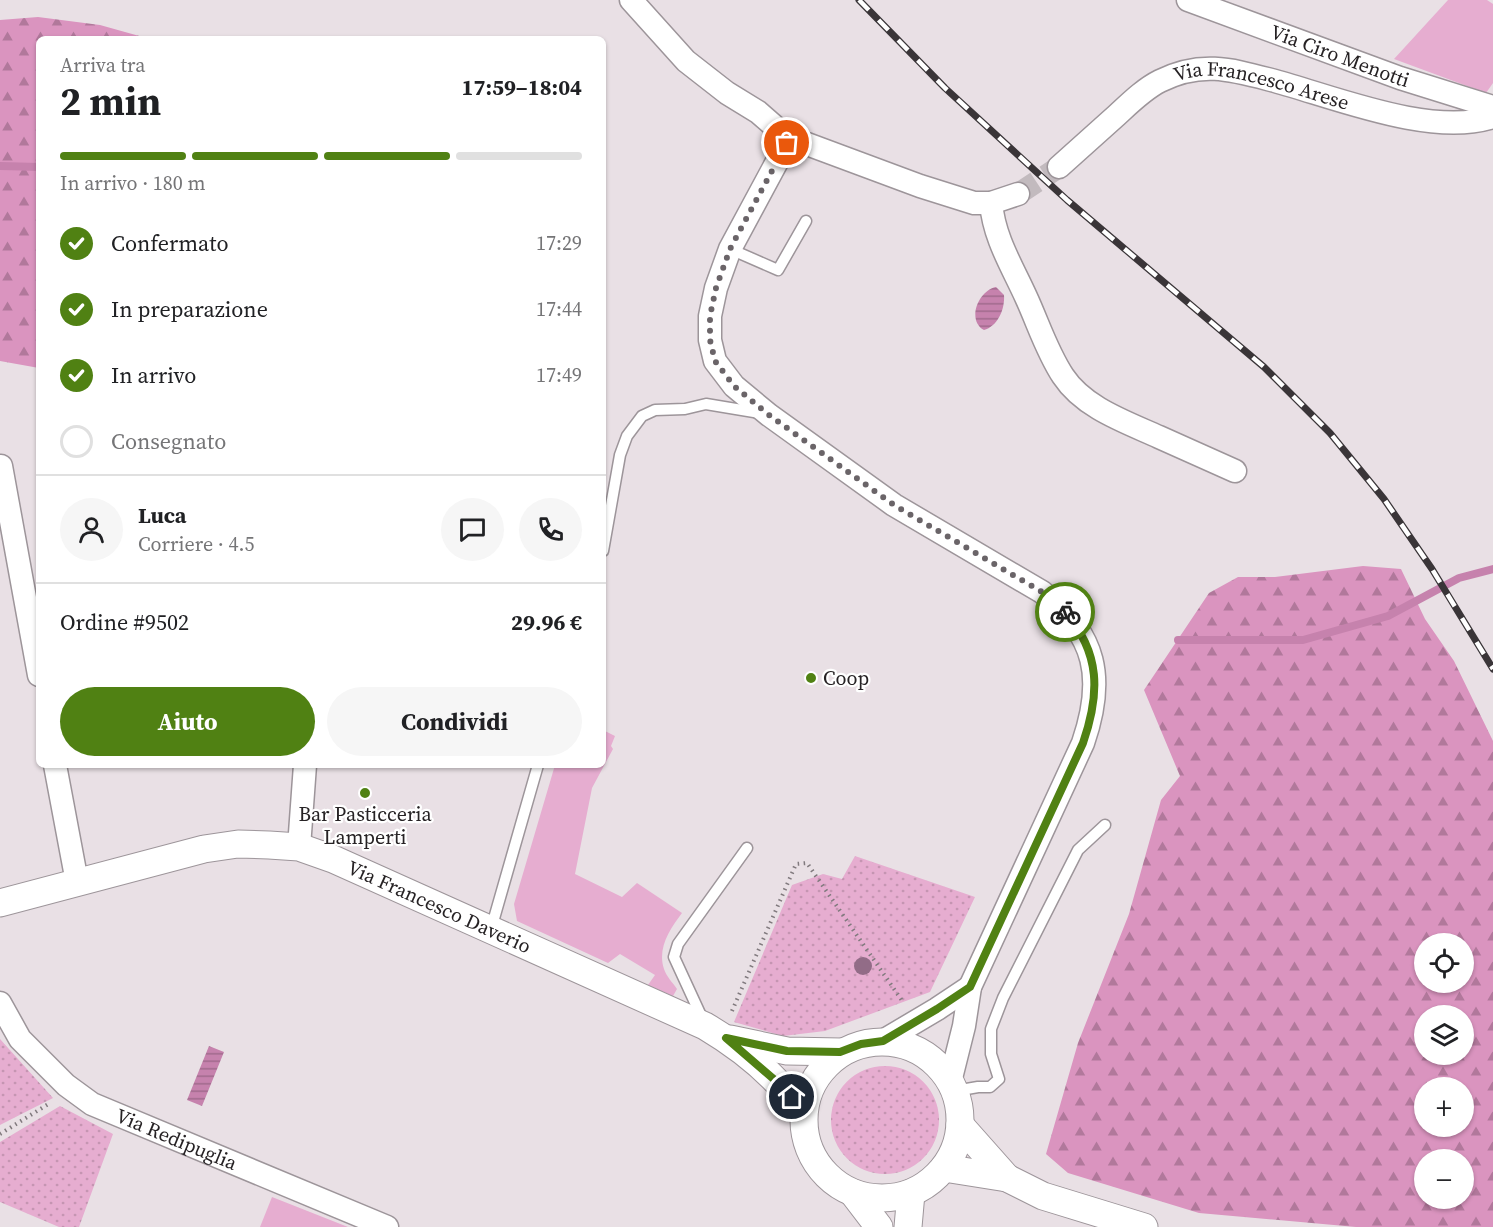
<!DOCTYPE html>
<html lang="it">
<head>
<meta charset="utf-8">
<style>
  :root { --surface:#fff; --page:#f6f6f6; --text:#202124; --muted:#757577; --line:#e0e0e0; --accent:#508113 }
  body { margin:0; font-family:"Source Serif 4",serif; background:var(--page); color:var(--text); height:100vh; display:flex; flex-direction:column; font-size:22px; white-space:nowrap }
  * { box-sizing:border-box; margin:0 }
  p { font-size:20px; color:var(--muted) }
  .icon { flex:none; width:33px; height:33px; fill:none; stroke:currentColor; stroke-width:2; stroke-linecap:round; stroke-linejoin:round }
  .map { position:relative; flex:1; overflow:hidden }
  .panel { position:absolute; left:36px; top:36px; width:570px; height:732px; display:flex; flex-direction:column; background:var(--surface); border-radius:9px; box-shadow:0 2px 4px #0004 }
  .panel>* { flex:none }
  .tools { position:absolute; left:1414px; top:933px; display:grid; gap:12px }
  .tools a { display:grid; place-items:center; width:60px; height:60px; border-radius:50%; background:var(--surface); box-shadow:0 2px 4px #0004; font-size:30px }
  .pin { position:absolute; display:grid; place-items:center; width:51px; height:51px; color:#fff; margin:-26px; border:3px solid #fff; border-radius:50%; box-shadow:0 2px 6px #0007 }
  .courier { position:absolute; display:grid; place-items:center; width:60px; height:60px; margin:-30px; border:4px solid #508113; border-radius:50%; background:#fff; color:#222; box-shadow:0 2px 8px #0007 }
  .headline em { font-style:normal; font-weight:700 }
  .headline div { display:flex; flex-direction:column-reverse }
  .headline { display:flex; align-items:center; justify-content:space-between; height:102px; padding:0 24px }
  h1 { font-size:39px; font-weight:700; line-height:45px }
  .bar { display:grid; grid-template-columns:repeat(4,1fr); gap:9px 6px; align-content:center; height:72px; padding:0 24px }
  .bar i { height:8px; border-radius:4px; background:var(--line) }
  .bar .selected { background:var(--accent) }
  .bar p { grid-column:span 4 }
  .line { display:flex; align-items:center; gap:15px; padding:0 24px; border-top:2px solid var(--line) }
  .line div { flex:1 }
  .round { display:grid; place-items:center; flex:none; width:63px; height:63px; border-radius:32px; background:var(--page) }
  ol { padding:0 24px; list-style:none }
  li { display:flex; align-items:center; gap:18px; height:66px }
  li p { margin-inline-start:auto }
  li .icon { padding:6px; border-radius:50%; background:var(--accent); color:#fff; stroke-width:4 }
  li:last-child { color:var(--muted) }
  li i { width:33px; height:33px; border:3px solid var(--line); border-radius:50% }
  .cta { display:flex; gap:12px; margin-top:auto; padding:12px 24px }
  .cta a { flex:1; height:69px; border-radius:36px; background:var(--accent); color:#fff; font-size:24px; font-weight:700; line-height:69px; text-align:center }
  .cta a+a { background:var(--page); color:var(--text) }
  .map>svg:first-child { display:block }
  .grass { fill:url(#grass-dots) }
  .forest { fill:url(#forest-firs); fill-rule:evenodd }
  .green { fill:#e6add0 }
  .water { fill:url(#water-rules) }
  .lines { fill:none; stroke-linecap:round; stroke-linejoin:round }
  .stream { stroke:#c682ad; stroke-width:8 }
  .minor-tunnel { stroke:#c2babe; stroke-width:22; stroke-dasharray:22 11; stroke-linecap:butt }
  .service-casing { stroke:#9d959a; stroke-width:13 }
  .minor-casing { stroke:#9d959a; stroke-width:25 }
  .tertiary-casing { stroke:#9d959a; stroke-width:29 }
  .path { stroke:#817a7e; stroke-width:4; stroke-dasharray:1.5 4.5; stroke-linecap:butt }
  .service { stroke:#fff; stroke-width:10 }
  .minor { stroke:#fff; stroke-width:22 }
  .tertiary { stroke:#fff; stroke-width:27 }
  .rail-casing { stroke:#3a3538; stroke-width:7 }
  .rail { stroke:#fff; stroke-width:4.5; stroke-dasharray:14; stroke-linecap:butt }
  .tree { fill:#926c87 }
  .done { stroke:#6a6468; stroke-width:6; stroke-dasharray:0 10.8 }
  .route { stroke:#508113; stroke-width:8 }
  .poi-dot { fill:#508113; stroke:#fff; stroke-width:2 }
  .labels { text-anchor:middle; stroke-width:4.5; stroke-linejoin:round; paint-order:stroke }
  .street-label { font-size:20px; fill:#262224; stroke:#fff }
  .poi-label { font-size:20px; fill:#262224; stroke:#fff; text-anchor:start }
</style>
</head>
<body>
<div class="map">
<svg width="1493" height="1227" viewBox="0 0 1493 1227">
  <defs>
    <pattern id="grass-dots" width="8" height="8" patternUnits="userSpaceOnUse" patternTransform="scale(1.5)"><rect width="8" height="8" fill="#e6add0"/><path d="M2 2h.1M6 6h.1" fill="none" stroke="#c595b2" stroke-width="1.8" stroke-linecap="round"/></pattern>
    <pattern id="forest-firs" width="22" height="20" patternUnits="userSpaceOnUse" patternTransform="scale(1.5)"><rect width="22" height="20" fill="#da94bf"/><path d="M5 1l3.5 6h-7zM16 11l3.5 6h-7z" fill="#b1789b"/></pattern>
    <pattern id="water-rules" width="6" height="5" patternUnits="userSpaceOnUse" patternTransform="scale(1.5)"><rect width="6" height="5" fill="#c682ad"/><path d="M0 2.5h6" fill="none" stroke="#a16a8d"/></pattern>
  </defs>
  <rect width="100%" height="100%" fill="#e9e0e5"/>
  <path class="grass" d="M855,856l120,41 -45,95 -105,39 -42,5 -49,-14 58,-137 31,-11 19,5z
    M0,1039l53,59 -53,27z
    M831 1120a54 54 0 1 1 108 0a54 54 0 1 1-108 0Z
    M60,1106l53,28 -34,93h-20l-59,-25v-60z"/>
  <path class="forest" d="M38,17l62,8 50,14h-111v329l-39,-7v-341z
    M1363,566l38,3 24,50 29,42 39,80v486h-137l-157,-14 -131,-40 -22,-19 32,-111 51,-129 32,-114 19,-24 -36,-86 65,-97 29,-16h37zM1425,944h39v38h-39zM1425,1016h39v38h-39zM1425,1088h39v38h-39zM1425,1160h39v38h-39z"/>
  <path class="green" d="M1448,0h39l6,4v79l-7,10 -92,-34z
    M603,730l12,6 -4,10 2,3 -21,39 -17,86 47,23 15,-14 45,30c-12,16 -25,35 -18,56 2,7 9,14 13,20l-4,7 -25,-11 7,-10 -35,-21 -12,9 -91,-42 -3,-17 41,-139h48z
    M272,1197l76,30h-88z"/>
  <path class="water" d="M996,287l8,8c1,14 -6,31 -20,35 -18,-10 -5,-40 12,-43z
    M209,1046l15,6 -22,54 -15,-6z"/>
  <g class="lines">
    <path class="stream" d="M0,166l39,1
      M1178,640h125l85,-24 71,-38 34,-9"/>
    <path class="minor-tunnel" d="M1018,194l41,-27"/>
    <defs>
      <path id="service" d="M730,249l48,21 28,-49
        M603,551l17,-96 7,-19 15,-20 13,-6 30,-1 21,-5 54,9
        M491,929l47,-164
        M703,1020l-29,-63 4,-13 69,-96
        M955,1091l23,-4h12l9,-8 -8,-25v-25l12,-31 75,-148 27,-25"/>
      <g id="minor">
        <path d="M631,0l55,61 41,32 31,19 16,14 13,17"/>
        <path id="s1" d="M1188,0l212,78 93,29"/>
        <path d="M787,143l-57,106 -14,39 -6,28v24l5,21 19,25 35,29 125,90 148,87c55,43 63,87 41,151l-113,244 -6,39 -14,56"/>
        <path d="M787,143l20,1 113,42 54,17h17l27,-9"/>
        <path id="s2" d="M1059,167c20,-18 39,-35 58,-52 13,-12 27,-26 43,-34 42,-21 73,-11 115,0 62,17 157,56 218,36"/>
        <path d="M991,203c3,35 21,63 35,94 12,26 21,55 37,79 21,32 63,46 96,61 25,11 51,23 76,34"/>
        <path d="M1,466l38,209"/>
        <path d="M55,765l22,117"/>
        <path d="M299,847l6,-82"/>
        <path id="s3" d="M0,1003l20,36 46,46 26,19 295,123"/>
        <path d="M883,1041l54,-32 33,-22"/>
      </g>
      <g id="tertiary">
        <path id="s4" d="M0,903l204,-54 34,-5 31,1 30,2 34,12 372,167c37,22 74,52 98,88"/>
        <path d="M730,1039l57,12 54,1"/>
        <circle cx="882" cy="1120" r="78"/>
        <path d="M960,1125l47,53"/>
        <path d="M944,1168l63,10 36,18 101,31"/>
        <path d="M853,1193l26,34"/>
        <path d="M908,1227l3,-34"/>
      </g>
    </defs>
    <use href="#service" class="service-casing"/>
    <use href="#minor" class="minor-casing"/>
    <use href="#tertiary" class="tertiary-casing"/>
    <path class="path" d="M732,1011l64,-147 11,-1 96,139
      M0,1134l50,-31"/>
    <use href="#service" class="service"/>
    <use href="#minor" class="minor"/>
    <use href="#tertiary" class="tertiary"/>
    <defs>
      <path id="rail" d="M859,0l86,88 122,112 197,167 66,66 54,66 48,70 61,100"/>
    </defs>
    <use href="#rail" class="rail-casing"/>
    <use href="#rail" class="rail"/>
  </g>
  <circle class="tree" cx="863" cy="966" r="9"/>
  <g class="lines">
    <path class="done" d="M787,143l-57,106 -14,39 -6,28v24l5,21 19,25 35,29 125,90 148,87 23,20"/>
    <path class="route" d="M792,1097l-16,-16 -50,-43 61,13 53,1 21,-8 22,-3 54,-32 33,-22 113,-244c17,-49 18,-90 -18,-131"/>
  </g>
  <g class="poi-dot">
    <circle cx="811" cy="678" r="6"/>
    <circle cx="365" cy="793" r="6"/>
  </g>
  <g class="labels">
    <g class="street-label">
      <text dy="7" stroke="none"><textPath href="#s1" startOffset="162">Via Ciro Menotti</textPath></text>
      <text dy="7" stroke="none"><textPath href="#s2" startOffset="238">Via Francesco Arese</textPath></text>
      <text dy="7" stroke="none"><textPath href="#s4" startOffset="459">Via Francesco Daverio</textPath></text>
      <text dy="7" stroke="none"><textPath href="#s3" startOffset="230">Via Redipuglia</textPath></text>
    </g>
    <g class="poi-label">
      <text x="823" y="685">Coop</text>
      <text x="365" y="821" text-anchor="middle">Bar Pasticceria<tspan x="365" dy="23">Lamperti</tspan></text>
    </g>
  </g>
</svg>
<div class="tools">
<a><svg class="icon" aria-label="locate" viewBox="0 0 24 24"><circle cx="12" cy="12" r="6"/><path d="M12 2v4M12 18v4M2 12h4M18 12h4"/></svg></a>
<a><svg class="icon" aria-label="layers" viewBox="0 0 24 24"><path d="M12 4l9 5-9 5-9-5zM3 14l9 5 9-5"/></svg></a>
<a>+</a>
<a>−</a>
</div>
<div class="pin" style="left:787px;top:143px;background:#ea580c"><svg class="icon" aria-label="bag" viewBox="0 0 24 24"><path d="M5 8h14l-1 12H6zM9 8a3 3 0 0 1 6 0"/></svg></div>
<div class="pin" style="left:792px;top:1097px;background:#1f2937"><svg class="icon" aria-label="home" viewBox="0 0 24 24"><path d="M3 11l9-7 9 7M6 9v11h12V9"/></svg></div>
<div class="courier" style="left:1065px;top:612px"><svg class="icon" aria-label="bike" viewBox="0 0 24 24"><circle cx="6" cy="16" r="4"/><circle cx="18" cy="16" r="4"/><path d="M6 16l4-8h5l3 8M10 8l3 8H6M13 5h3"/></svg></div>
<section class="panel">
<div class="headline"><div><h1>2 min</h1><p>Arriva tra</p></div><em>17:59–18:04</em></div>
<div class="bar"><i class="selected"></i><i class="selected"></i><i class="selected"></i><i></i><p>In arrivo · 180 m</p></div>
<ol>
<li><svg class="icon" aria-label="check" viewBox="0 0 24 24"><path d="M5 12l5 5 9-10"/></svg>Confermato<p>17:29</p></li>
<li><svg class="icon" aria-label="check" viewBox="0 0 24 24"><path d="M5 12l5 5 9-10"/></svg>In preparazione<p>17:44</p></li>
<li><svg class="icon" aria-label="check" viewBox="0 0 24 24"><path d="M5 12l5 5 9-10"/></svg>In arrivo<p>17:49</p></li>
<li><i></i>Consegnato</li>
</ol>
<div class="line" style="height:108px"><a class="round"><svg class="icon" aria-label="person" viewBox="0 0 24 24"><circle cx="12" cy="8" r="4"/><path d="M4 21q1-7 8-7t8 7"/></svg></a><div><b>Luca</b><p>Corriere · 4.5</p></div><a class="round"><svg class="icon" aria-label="chat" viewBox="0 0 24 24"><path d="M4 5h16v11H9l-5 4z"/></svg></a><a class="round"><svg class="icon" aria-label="phone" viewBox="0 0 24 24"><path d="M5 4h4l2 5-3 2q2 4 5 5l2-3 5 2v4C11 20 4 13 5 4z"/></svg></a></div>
<div class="line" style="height:78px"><div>Ordine #9502</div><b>29.96 €</b></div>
<div class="cta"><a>Aiuto</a><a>Condividi</a></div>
</section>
</div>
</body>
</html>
